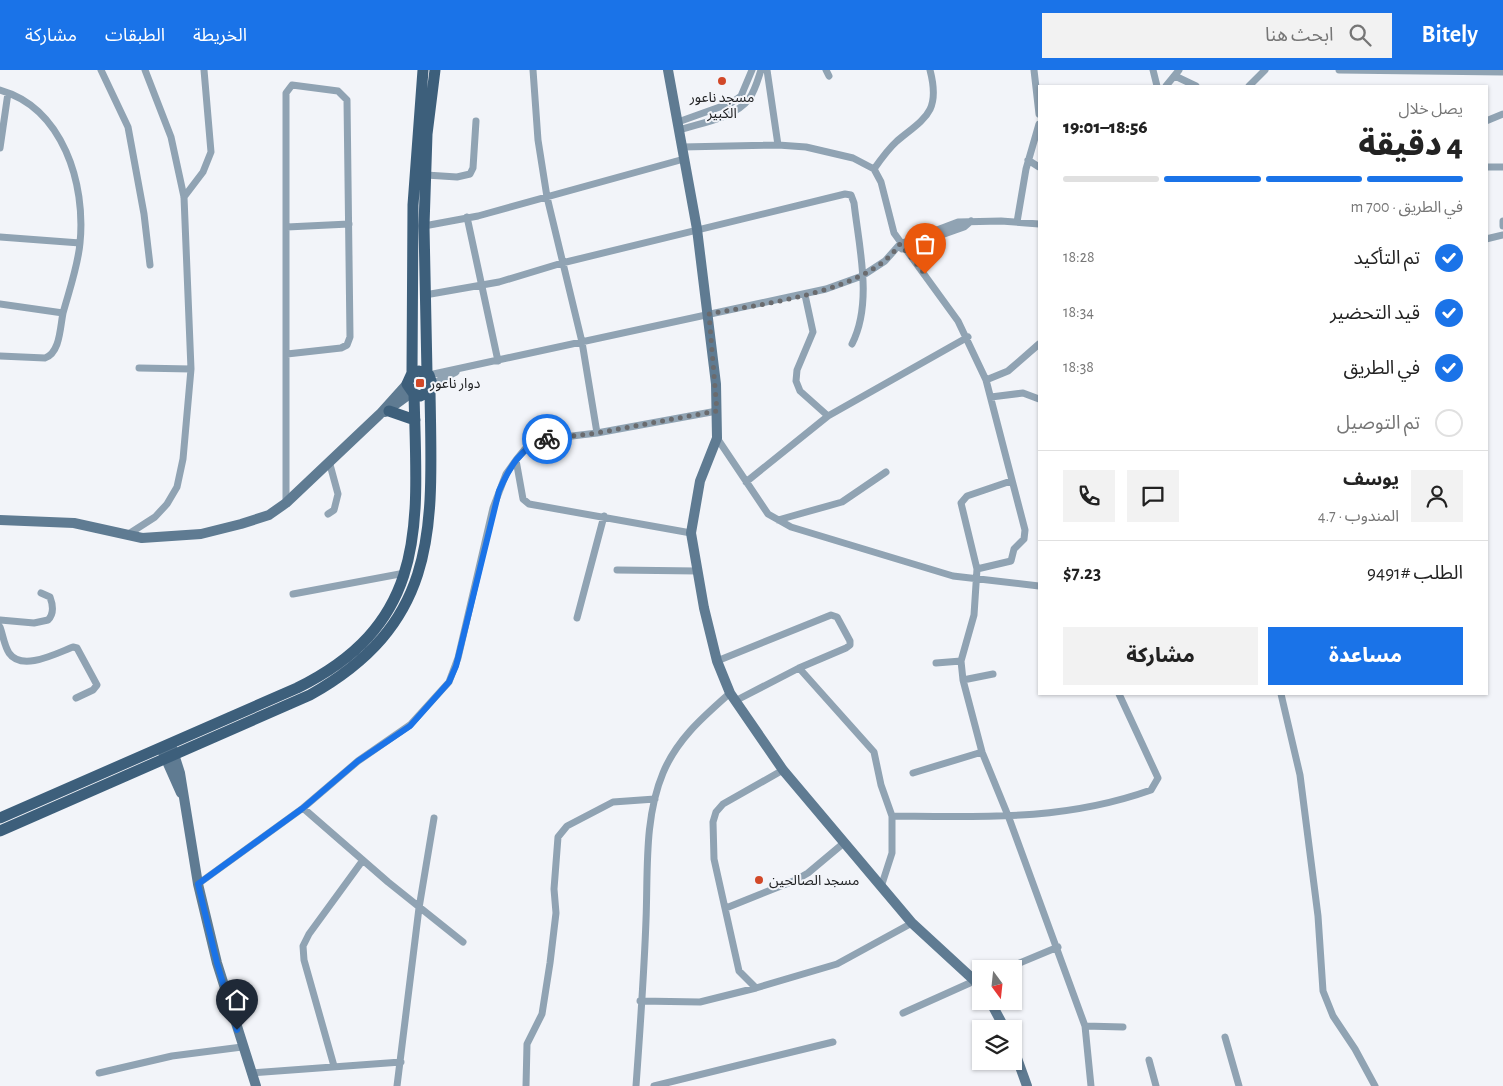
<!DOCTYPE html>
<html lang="ar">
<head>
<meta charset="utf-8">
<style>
  :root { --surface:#fff; --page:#f2f2f2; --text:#222; --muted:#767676; --line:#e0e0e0; --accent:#1a73e8 }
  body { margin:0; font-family:"Alegreya Sans","Noto Sans Arabic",sans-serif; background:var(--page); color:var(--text); direction:rtl; height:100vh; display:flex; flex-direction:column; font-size:19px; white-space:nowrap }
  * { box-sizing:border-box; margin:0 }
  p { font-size:16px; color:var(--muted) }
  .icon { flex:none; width:28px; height:28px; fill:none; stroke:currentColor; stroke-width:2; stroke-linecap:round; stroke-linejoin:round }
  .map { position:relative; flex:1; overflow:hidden; direction:ltr }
  .side { position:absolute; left:1038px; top:15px; width:450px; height:610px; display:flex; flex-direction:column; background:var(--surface); border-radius:0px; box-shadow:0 1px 4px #0004; direction:rtl }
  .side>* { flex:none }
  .needle { width:32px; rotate:165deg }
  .controls { position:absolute; left:972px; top:890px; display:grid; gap:10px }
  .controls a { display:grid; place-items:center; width:50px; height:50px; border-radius:0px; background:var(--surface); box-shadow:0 1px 4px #0004; font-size:25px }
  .pin { position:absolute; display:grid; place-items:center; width:42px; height:42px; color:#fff; margin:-51px -21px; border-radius:50% 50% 50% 0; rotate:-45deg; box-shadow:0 0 5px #0007 }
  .pin .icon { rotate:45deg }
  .courier { position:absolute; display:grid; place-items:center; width:50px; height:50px; margin:-25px; border:4px solid #1a73e8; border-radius:50%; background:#fff; color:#222; box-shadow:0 1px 6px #0007 }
  .overview em { font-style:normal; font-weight:800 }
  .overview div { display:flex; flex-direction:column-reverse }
  .overview { display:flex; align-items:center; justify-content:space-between; height:85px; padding:0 25px }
  h1 { font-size:32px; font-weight:800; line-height:38px }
  .bar { display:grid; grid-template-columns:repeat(4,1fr); gap:8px 5px; align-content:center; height:60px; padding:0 25px }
  .bar i { height:6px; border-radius:4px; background:var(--line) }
  .bar .active { background:var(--accent) }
  .bar p { grid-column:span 4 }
  .line { display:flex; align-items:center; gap:12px; padding:0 25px; border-top:1px solid var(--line) }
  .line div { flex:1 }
  .round { display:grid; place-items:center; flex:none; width:52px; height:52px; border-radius:0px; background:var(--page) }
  ol { padding:0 25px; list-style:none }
  li { display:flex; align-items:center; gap:15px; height:55px }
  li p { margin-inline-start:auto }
  li .icon { padding:5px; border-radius:50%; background:var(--accent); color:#fff; stroke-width:4 }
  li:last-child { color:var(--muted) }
  li i { width:28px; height:28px; border:2px solid var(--line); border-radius:50% }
  .action { display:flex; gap:10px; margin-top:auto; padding:10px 25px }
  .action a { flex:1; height:58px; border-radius:0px; background:var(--accent); color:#fff; font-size:20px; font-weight:800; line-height:58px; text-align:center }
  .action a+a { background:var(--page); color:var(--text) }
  header { display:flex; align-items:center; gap:30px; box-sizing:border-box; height:70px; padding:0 25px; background:var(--accent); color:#fff }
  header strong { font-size:24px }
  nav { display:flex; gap:28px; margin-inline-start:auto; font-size:18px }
  .search { width:350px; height:45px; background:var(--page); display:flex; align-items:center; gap:12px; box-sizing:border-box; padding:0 18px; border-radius:0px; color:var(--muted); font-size:19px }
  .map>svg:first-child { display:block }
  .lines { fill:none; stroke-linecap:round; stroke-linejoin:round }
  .street { stroke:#90a3b3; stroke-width:7 }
  .secondary { stroke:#5f7b92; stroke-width:10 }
  .primary { stroke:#3d5f7b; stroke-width:11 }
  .done { stroke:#6a6b6e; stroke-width:5; stroke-dasharray:0 9 }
  .route { stroke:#1a73e8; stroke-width:6 }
  .poi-dot { fill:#d24828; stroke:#f2f4f9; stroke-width:2 }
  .labels { text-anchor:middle; stroke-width:4; stroke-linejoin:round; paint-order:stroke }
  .poi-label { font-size:14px; fill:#202123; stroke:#f2f4f9; text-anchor:start }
</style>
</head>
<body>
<header>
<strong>Bitely</strong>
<div class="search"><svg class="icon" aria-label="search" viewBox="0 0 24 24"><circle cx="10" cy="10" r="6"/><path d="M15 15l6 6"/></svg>ابحث هنا</div>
<nav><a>الخريطة</a><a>الطبقات</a><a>مشاركة</a></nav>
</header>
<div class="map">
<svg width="1503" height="1016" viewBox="0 0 1503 1016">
  <rect width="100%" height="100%" fill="#f2f4f9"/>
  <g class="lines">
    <path class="street" d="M101,0l27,57 16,87 6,51
      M533,0l5,70 9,57 35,145 15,91
      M767,0l11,75
      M826,0l3,6
      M1034,0l5,44
      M1153,0l4,16
      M1339,0l164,2
      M1175,6l21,10
      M1166,16l13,-16
      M1249,16l16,-16
      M0,20c63,18 86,94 80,153 -2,23 -11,48 -17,70l-63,-9
      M1486,51l17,-7
      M678,52l53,-19 10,-7 11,-26
      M679,60c21,-7 56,-12 70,-31 6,-8 9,-20 12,-29
      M682,77l96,-2 28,2 47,11 21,11 7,13 13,51 64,88 28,59 39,150 -1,9 -10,10 -3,12 -34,8
      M0,78l8,-55
      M1028,90l11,7
      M1486,97h17
      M874,99c7,-10 14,-20 23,-28 28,-23 44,-29 33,-71
      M426,105l31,2 13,-3 3,-6 3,-47
      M184,127l19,-25 8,-20 -7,-82
      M467,147l31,144
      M1503,151v5
      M1017,152l9,-53 13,-45
      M424,156l54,-10 206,-57
      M287,157l62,-3
      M0,167l80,6
      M1486,169l17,-4
      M902,179l62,-22 7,-6
      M425,225l74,-13 63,-19 283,-69 6,1 3,8c5,44 19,100 -2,141
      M805,225l8,37 -16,38 -1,11 4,10 28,25
      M0,286l45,2c15,-5 15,-30 18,-45
      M139,298l52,1
      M429,305l397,-86 36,-13 23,-15 15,-17 58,-22 43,-1 38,3
      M986,310l22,-9 31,-27
      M432,314l24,-12
      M991,327l32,-4 16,6
      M717,368l51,76 23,13 162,49 86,10
      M1011,411l-44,15 -6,7 16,66 -3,46 -13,46 2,19 19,72 27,66 76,208 6,60
      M746,412l82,-66 140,-79
      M286,433v-410l6,-8 46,6 9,9 3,237 -3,8 -6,3 -54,6
      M328,444l6,-4 4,-16 -9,-33
      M778,450l64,-18 44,-30
      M691,463l-162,-29 -6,-5 -7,-39 9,-11 22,-10 50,-6 120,-22
      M127,465l28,-18 12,-13 10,-17 6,-28 8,-90 -7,-172 -13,-60 -26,-67
      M617,500l80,1
      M293,524l112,-21
      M577,548l27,-102
      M0,550l34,3 14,-3c6,-6 5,-15 2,-23l-9,-4
      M0,557c3,8 4,18 9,26 13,19 48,0 64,-6l4,1 20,37 -4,5 -17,8
      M717,591l114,-46 6,2 13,24v4l-4,3 -47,20 -64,33
      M936,593l25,-2
      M799,598l75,84 7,33 11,31v37l-10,31
      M963,610l30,-6
      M1281,624l19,81 18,141 5,75 10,25 22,33 20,37
      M783,700l-60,34 -7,8 -3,10 1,37 25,112 17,17 81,-24 75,-41
      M913,703l69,-21
      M303,738l85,74 75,60
      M892,746c91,1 172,5 259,-26l7,-12 -39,-84
      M198,814l105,-76 55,-47 52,-36 39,-43 9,-24 35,-150 13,-34 10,-14
      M726,838l70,-28 12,-7 37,-31
      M1005,899l53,-22
      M640,931l60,1 56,-14
      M903,943l78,-35
      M1085,956l38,1
      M1225,967l14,49
      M1149,990l7,26
      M334,996l-30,-106 -1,-14 6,-12 54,-74
      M99,1003l73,-17 70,-9
      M251,1003l150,-11
      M397,1016l22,-178 15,-90
      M526,1016l1,-42 15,-30 8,-51 6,-50 -2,-24 4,-52 9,-11 46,-24 42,-3
      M636,1016c4,-55 8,-111 10,-166 2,-48 -2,-102 17,-147 14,-34 40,-56 67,-80
      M654,1016l179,-44"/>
    <path class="secondary" d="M668,0l29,159 19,155 1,54 -17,43 -9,52 13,75 13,53 13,32 53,77 129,153 63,58 6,8
      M385,342l26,-19
      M0,450l74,3 68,15 59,-4 40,-10 28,-9 17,-12 94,-89 27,-30
      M161,678l20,45
      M172,678l8,25 18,111 19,79 39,123
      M990,931l15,28
      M1014,980l13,36"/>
    <path class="primary" d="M412,303l7,-2 10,4 3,9 -2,7 -10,5 -6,-2 -7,-10 5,-11 1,-168 10,-135
      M427,303l-3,-147 3,-92 8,-64
      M389,341l26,9
      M0,748l297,-130c134,-66 120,-165 117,-294
      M0,761l310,-136c132,-74 122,-170 120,-304"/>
  </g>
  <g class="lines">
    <path class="done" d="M547,369l50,-6 120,-22 -8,-97c55,-11 158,-21 191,-70l25,30"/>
    <path class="route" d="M237,960l-20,-67 -19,-79 105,-76 55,-47 52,-35 39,-44 7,-16 43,-175c10,-23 22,-45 48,-52"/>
  </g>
  <g class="poi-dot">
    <circle cx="722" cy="11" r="5"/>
    <rect x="415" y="308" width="10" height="10" rx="2.5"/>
    <circle cx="759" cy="810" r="5"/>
  </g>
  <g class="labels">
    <g class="poi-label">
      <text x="722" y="32" text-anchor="middle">مسجد ناعور<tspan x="722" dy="16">الكبير</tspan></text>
      <text x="430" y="318">دوار ناعور</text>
      <text x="769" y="815">مسجد الصالحين</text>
    </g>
  </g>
</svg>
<div class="controls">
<a><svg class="needle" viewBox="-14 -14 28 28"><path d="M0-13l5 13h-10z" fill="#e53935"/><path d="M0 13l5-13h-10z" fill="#767676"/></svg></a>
<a><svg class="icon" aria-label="layers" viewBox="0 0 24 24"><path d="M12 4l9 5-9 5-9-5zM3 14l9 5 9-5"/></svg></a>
</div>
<div class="pin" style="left:925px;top:204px;background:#ea580c"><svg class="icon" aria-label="bag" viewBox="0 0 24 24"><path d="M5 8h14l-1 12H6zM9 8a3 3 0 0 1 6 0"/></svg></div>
<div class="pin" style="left:237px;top:960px;background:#1f2937"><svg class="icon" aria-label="home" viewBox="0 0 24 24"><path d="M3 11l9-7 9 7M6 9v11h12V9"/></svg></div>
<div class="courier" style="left:547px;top:369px"><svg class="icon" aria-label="bike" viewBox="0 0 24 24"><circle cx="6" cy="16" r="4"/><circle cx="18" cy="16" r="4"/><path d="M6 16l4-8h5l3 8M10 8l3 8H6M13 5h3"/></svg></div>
<section class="side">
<div class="overview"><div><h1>4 دقيقة</h1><p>يصل خلال</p></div><em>18:56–19:01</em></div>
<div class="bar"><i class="active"></i><i class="active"></i><i class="active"></i><i></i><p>في الطريق · 700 m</p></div>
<ol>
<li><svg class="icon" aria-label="check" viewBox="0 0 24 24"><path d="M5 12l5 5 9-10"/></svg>تم التأكيد<p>18:28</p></li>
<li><svg class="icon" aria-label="check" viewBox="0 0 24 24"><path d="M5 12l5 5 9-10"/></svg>قيد التحضير<p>18:34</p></li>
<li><svg class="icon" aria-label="check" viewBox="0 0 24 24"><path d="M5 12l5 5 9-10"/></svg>في الطريق<p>18:38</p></li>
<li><i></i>تم التوصيل</li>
</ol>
<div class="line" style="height:90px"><a class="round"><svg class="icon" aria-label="person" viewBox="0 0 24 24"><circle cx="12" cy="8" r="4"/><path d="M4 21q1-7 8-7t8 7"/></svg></a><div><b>يوسف</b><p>المندوب · 4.7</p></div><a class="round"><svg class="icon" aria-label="chat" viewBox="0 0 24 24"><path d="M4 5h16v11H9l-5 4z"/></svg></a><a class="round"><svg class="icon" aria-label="phone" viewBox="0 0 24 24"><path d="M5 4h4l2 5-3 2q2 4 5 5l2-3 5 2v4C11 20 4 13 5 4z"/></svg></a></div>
<div class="line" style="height:65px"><div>الطلب #9491</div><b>$7.23</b></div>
<div class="action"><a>مساعدة</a><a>مشاركة</a></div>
</section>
</div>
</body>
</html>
